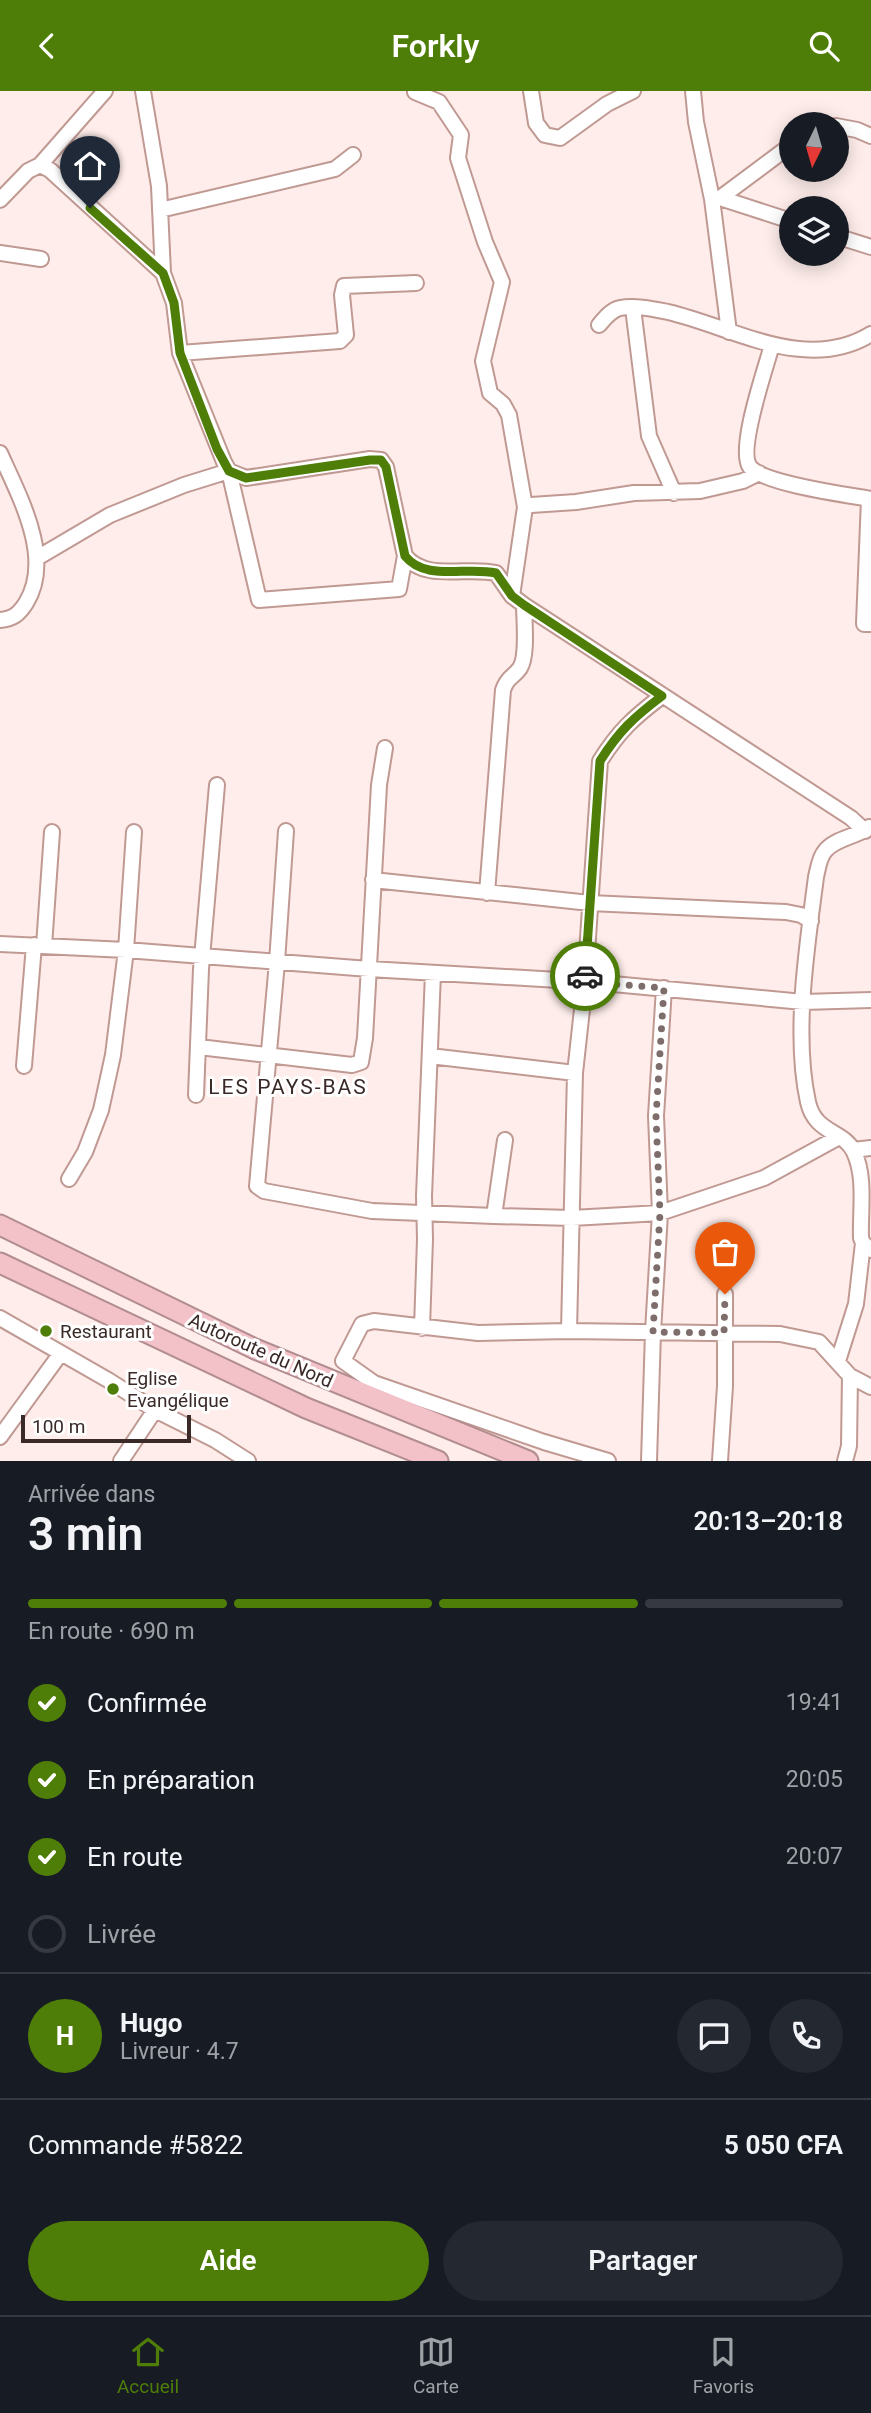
<!DOCTYPE html>
<html lang="fr">
<head>
<meta charset="utf-8">
<style>
  :root { --surface:#171b24; --page:#242831; --text:#f1f3f6; --muted:#9ea1a6; --line:#363941; --accent:#4f7e08 }
  body { margin:0; font-family:Roboto,sans-serif; background:var(--page); color:var(--text); height:100vh; display:flex; flex-direction:column; font-size:26px; white-space:nowrap }
  * { box-sizing:border-box; margin:0 }
  p { font-size:23px; color:var(--muted) }
  .icon { flex:none; width:38px; height:38px; fill:none; stroke:currentColor; stroke-width:2; stroke-linecap:round; stroke-linejoin:round }
  .map { position:relative; height:1370px; overflow:hidden }
  .side { display:flex; flex-direction:column; background:var(--surface); flex:1 }
  .side>* { flex:none }
  .needle { width:46px; rotate:185deg }
  .tools { position:absolute; left:779px; top:21px; display:grid; gap:14px }
  .tools a { display:grid; place-items:center; width:70px; height:70px; border-radius:50%; background:var(--surface); box-shadow:0 4px 18px #0003; font-size:35px }
  .scale { position:absolute; left:21px; bottom:18px; width:170px; box-sizing:border-box; padding-left:7px; border:4px solid #392a27; border-top:0; font-size:19px; line-height:24px; white-space:nowrap; color:#392a27; -webkit-text-stroke:5px #fefefe; paint-order:stroke }
  .pin { position:absolute; display:grid; place-items:center; width:60px; height:60px; color:#fff; margin:-72px -30px; border-radius:50% 50% 50% 0; rotate:-45deg; box-shadow:0 0 7px #0007 }
  .pin .icon { rotate:45deg }
  .courier { position:absolute; display:grid; place-items:center; width:70px; height:70px; margin:-35px; border:5px solid #4f7e08; border-radius:50%; background:#fff; color:#222; box-shadow:0 2px 9px #0007 }
  .head em { font-style:normal; font-weight:600 }
  .head div { display:flex; flex-direction:column-reverse }
  .head { display:flex; align-items:center; justify-content:space-between; height:119px; padding:0 28px }
  h1 { font-size:46px; font-weight:600; line-height:52px }
  .bar { display:grid; grid-template-columns:repeat(4,1fr); gap:10px 7px; align-content:center; height:84px; padding:0 28px }
  .bar i { height:9px; border-radius:5px; background:var(--line) }
  .bar .on { background:var(--accent) }
  .bar p { grid-column:span 4 }
  .line { display:flex; align-items:center; gap:18px; padding:0 28px; border-top:2px solid var(--line) }
  .line div { flex:1 }
  .round { display:grid; place-items:center; flex:none; width:74px; height:74px; border-radius:37px; background:var(--page) }
  ol { padding:0 28px; list-style:none }
  li { display:flex; align-items:center; gap:21px; height:77px }
  li p { margin-inline-start:auto }
  li .icon { padding:7px; border-radius:50%; background:var(--accent); color:#fff; stroke-width:4 }
  li:last-child { color:var(--muted) }
  li i { width:38px; height:38px; border:4px solid var(--line); border-radius:50% }
  .button { display:flex; gap:14px; margin-top:auto; padding:14px 28px }
  .button a { flex:1; height:80px; border-radius:42px; background:var(--accent); color:#fff; font-size:28px; font-weight:600; line-height:80px; text-align:center }
  .button a+a { background:var(--page); color:var(--text) }
  header { display:flex; justify-content:space-between; align-items:center; height:91px; padding:0 28px; background:var(--accent); color:#fff; font-size:32px; font-weight:600 }
  .dock { display:flex; justify-content:space-around; align-items:center; height:98px; border-top:2px solid var(--line); background:var(--surface); font-size:19px; color:var(--muted) }
  .dock a { display:grid; justify-items:center; gap:4px }
  .dock .on { color:var(--accent) }
  .map>svg:first-child { display:block }
  .lines { fill:none; stroke-linecap:round; stroke-linejoin:round }
  .minor-casing { stroke:#c09993; stroke-width:18 }
  .highway-casing { stroke:#b28d90; stroke-width:23 }
  .minor { stroke:#fff; stroke-width:14 }
  .highway { stroke:#f3c2c8; stroke-width:19 }
  .done { stroke:#7e6e6b; stroke-width:7; stroke-dasharray:0 12.6 }
  .route { stroke:#4f7e08; stroke-width:9 }
  .poi-dot { fill:#4f7e08; stroke:#fefefe; stroke-width:2.5 }
  .labels { text-anchor:middle; stroke-width:6; stroke-linejoin:round; paint-order:stroke }
  .poi-label { font-size:19px; fill:#392a27; stroke:#fefefe; text-anchor:start }
  .street-label { font-size:19px; fill:#392a27; stroke:#fefefe }
  .neighbourhood-label { font-size:21px; letter-spacing:2px; fill:#392a27; stroke:#fefefe }
</style>
</head>
<body>
<header><svg class="icon" aria-label="back" viewBox="0 0 24 24"><path d="M15 5l-7 7 7 7"/></svg>Forkly<svg class="icon" aria-label="search" viewBox="0 0 24 24"><circle cx="10" cy="10" r="6"/><path d="M15 15l6 6"/></svg></header>
<div class="map">
<svg width="871" height="1370" viewBox="0 0 871 1370">
  <rect width="100%" height="100%" fill="#feedea"/>
  <g class="lines">
    <defs>
      <path id="minor" d="M143,0l16,95 4,87
        M531,0l5,32 9,12 15,3 47,-34 26,-13
        M693,0l3,31 16,77 17,133
        M415,1l24,10 22,33 -3,23 27,84 17,40 -19,79 7,32 13,11 6,11 16,92
        M836,35l21,4 14,6
        M40,74l10,5 113,103 11,30 6,50 160,-12 6,-6 -4,-40 2,-9 72,-3
        M720,107l71,23
        M712,108l8,-1 71,-53
        M0,109l28,-29 12,-6 65,-74
        M160,119l175,-41 18,-14
        M836,145l35,11
        M0,162l41,6
        M633,217l16,128 25,57
        M599,234c6,-7 12,-15 21,-17 15,-3 33,1 48,4 65,15 138,62 203,22
        M772,254c-6,22 -35,105 -22,122 14,17 98,28 121,32
        M180,262l44,109 5,9 17,7 124,-19 11,1 5,7 19,89c21,26 62,10 91,17l16,23 12,9 327,213 14,13
        M0,362c19,43 54,105 26,150 -7,11 -13,16 -26,17
        M869,408l-5,125h7
        M37,467l73,-43 74,-30 45,-14 30,129 140,-11 6,-33
        M512,505l13,-89 6,-2 45,-3 58,-9 66,-2 43,-10 16,-8
        M869,736c-12,10 -34,11 -44,24 -6,7 -7,18 -9,26 -9,70 -23,157 -8,225 7,32 36,28 46,50 12,25 6,59 7,86l2,5 8,7
        M286,740l-9,131 -20,224 7,5 108,20 122,5
        M373,789l217,23 196,9 15,3 10,6
        M487,802l16,-203c5,-14 10,-12 17,-22 8,-12 4,-49 4,-63
        M0,853l126,6 243,19 223,13 211,20 68,-2
        M44,855l8,-114
        M199,956l153,18 9,-3 4,-24 14,-253 6,-37
        M430,965l145,17
        M24,975l10,-121
        M196,1004l5,-126 16,-184
        M505,1049l-11,76 78,2 88,-5 104,-35 75,-41
        M853,1059l18,-2
        M69,1088l16,-27 16,-42 12,-55 13,-105 8,-118
        M0,1227l108,62 47,30 60,30 33,21
        M422,1237l3,-89 -1,-43 9,-223
        M569,1240l6,-258 10,-91 15,-221c19,-30 33,-43 62,-65
        M838,1270l18,-57 7,-61
        M0,1346l61,-84
        M121,1370l34,-51
        M608,1370l-64,-19 -170,-59 -31,-22 19,-37 12,-3 104,12 91,-2 211,3 39,8 31,34 21,11
        M649,1370l4,-129 7,-119 -4,-97 8,-128
        M720,1370l5,-75v-92
        M845,1370l4,-15 1,-70"/>
      <path id="highway" d="M0,1134l255,124 273,112
        M0,1172l306,145 132,53"/>
    </defs>
    <use href="#minor" class="minor-casing"/>
    <use href="#highway" class="highway-casing"/>
    <use href="#minor" class="minor"/>
    <use href="#highway" class="highway"/>
  </g>
  <g class="lines">
    <path class="done" d="M585,885v6l79,6 -8,129 4,96 -7,119 71,1 1,-39"/>
    <path class="route" d="M90,117l73,65 11,30 6,50 37,96 12,22 17,7 124,-18h11l5,7 19,89c21,26 61,10 91,17l16,23 12,9 138,91c-29,22 -43,35 -62,65l-15,215"/>
  </g>
  <g class="poi-dot">
    <circle cx="46" cy="1240" r="7"/>
    <circle cx="113" cy="1298" r="7"/>
  </g>
  <g class="labels">
    <g class="poi-label">
      <text x="60" y="1247">Restaurant</text>
      <text x="127" y="1294">Eglise<tspan x="127" dy="22">Evangélique</tspan></text>
    </g>
    <g class="street-label">
      <text transform="translate(261 1259) rotate(24)" y="7">Autoroute du Nord</text>
    </g>
    <g class="neighbourhood-label">
      <text x="288" y="1003">LES PAYS-BAS</text>
    </g>
  </g>
</svg>
<div class="tools">
<a><svg class="needle" viewBox="-14 -14 28 28"><path d="M0-13l5 13h-10z" fill="#e53935"/><path d="M0 13l5-13h-10z" fill="#9ea1a6"/></svg></a>
<a><svg class="icon" aria-label="layers" viewBox="0 0 24 24"><path d="M12 4l9 5-9 5-9-5zM3 14l9 5 9-5"/></svg></a>
</div>
<div class="scale">100 m</div>
<div class="pin" style="left:725px;top:1203px;background:#ea580c"><svg class="icon" aria-label="bag" viewBox="0 0 24 24"><path d="M5 8h14l-1 12H6zM9 8a3 3 0 0 1 6 0"/></svg></div>
<div class="pin" style="left:90px;top:117px;background:#1f2937"><svg class="icon" aria-label="home" viewBox="0 0 24 24"><path d="M3 11l9-7 9 7M6 9v11h12V9"/></svg></div>
<div class="courier" style="left:585px;top:885px"><svg class="icon" aria-label="car" viewBox="0 0 24 24"><path d="M5 17H2v-5l4-1 3-4h7l3 4 3 1v5h-3M9 17h6M6 11h13"/><circle cx="7" cy="17" r="2"/><circle cx="17" cy="17" r="2"/></svg></div>
</div>
<section class="side">
<div class="head"><div><h1>3 min</h1><p>Arrivée dans</p></div><em>20:13–20:18</em></div>
<div class="bar"><i class="on"></i><i class="on"></i><i class="on"></i><i></i><p>En route · 690 m</p></div>
<ol>
<li><svg class="icon" aria-label="check" viewBox="0 0 24 24"><path d="M5 12l5 5 9-10"/></svg>Confirmée<p>19:41</p></li>
<li><svg class="icon" aria-label="check" viewBox="0 0 24 24"><path d="M5 12l5 5 9-10"/></svg>En préparation<p>20:05</p></li>
<li><svg class="icon" aria-label="check" viewBox="0 0 24 24"><path d="M5 12l5 5 9-10"/></svg>En route<p>20:07</p></li>
<li><i></i>Livrée</li>
</ol>
<div class="line" style="height:126px"><b class="round" style="background:var(--accent);color:#fff">H</b><div><b>Hugo</b><p>Livreur · 4.7</p></div><a class="round"><svg class="icon" aria-label="chat" viewBox="0 0 24 24"><path d="M4 5h16v11H9l-5 4z"/></svg></a><a class="round"><svg class="icon" aria-label="phone" viewBox="0 0 24 24"><path d="M5 4h4l2 5-3 2q2 4 5 5l2-3 5 2v4C11 20 4 13 5 4z"/></svg></a></div>
<div class="line" style="height:91px"><div>Commande #5822</div><b>5 050 CFA</b></div>
<div class="button"><a>Aide</a><a>Partager</a></div>
</section>
<nav class="dock">
<a class="on"><svg class="icon" aria-label="home" viewBox="0 0 24 24"><path d="M3 11l9-7 9 7M6 9v11h12V9"/></svg>Accueil</a>
<a><svg class="icon" aria-label="map" viewBox="0 0 24 24"><path d="M3 6l6-2 6 2 6-2v14l-6 2-6-2-6 2zM9 4v14M15 6v14"/></svg>Carte</a>
<a><svg class="icon" aria-label="saved" viewBox="0 0 24 24"><path d="M7 4h10v16l-5-4-5 4z"/></svg>Favoris</a>
</nav>
</body>
</html>
